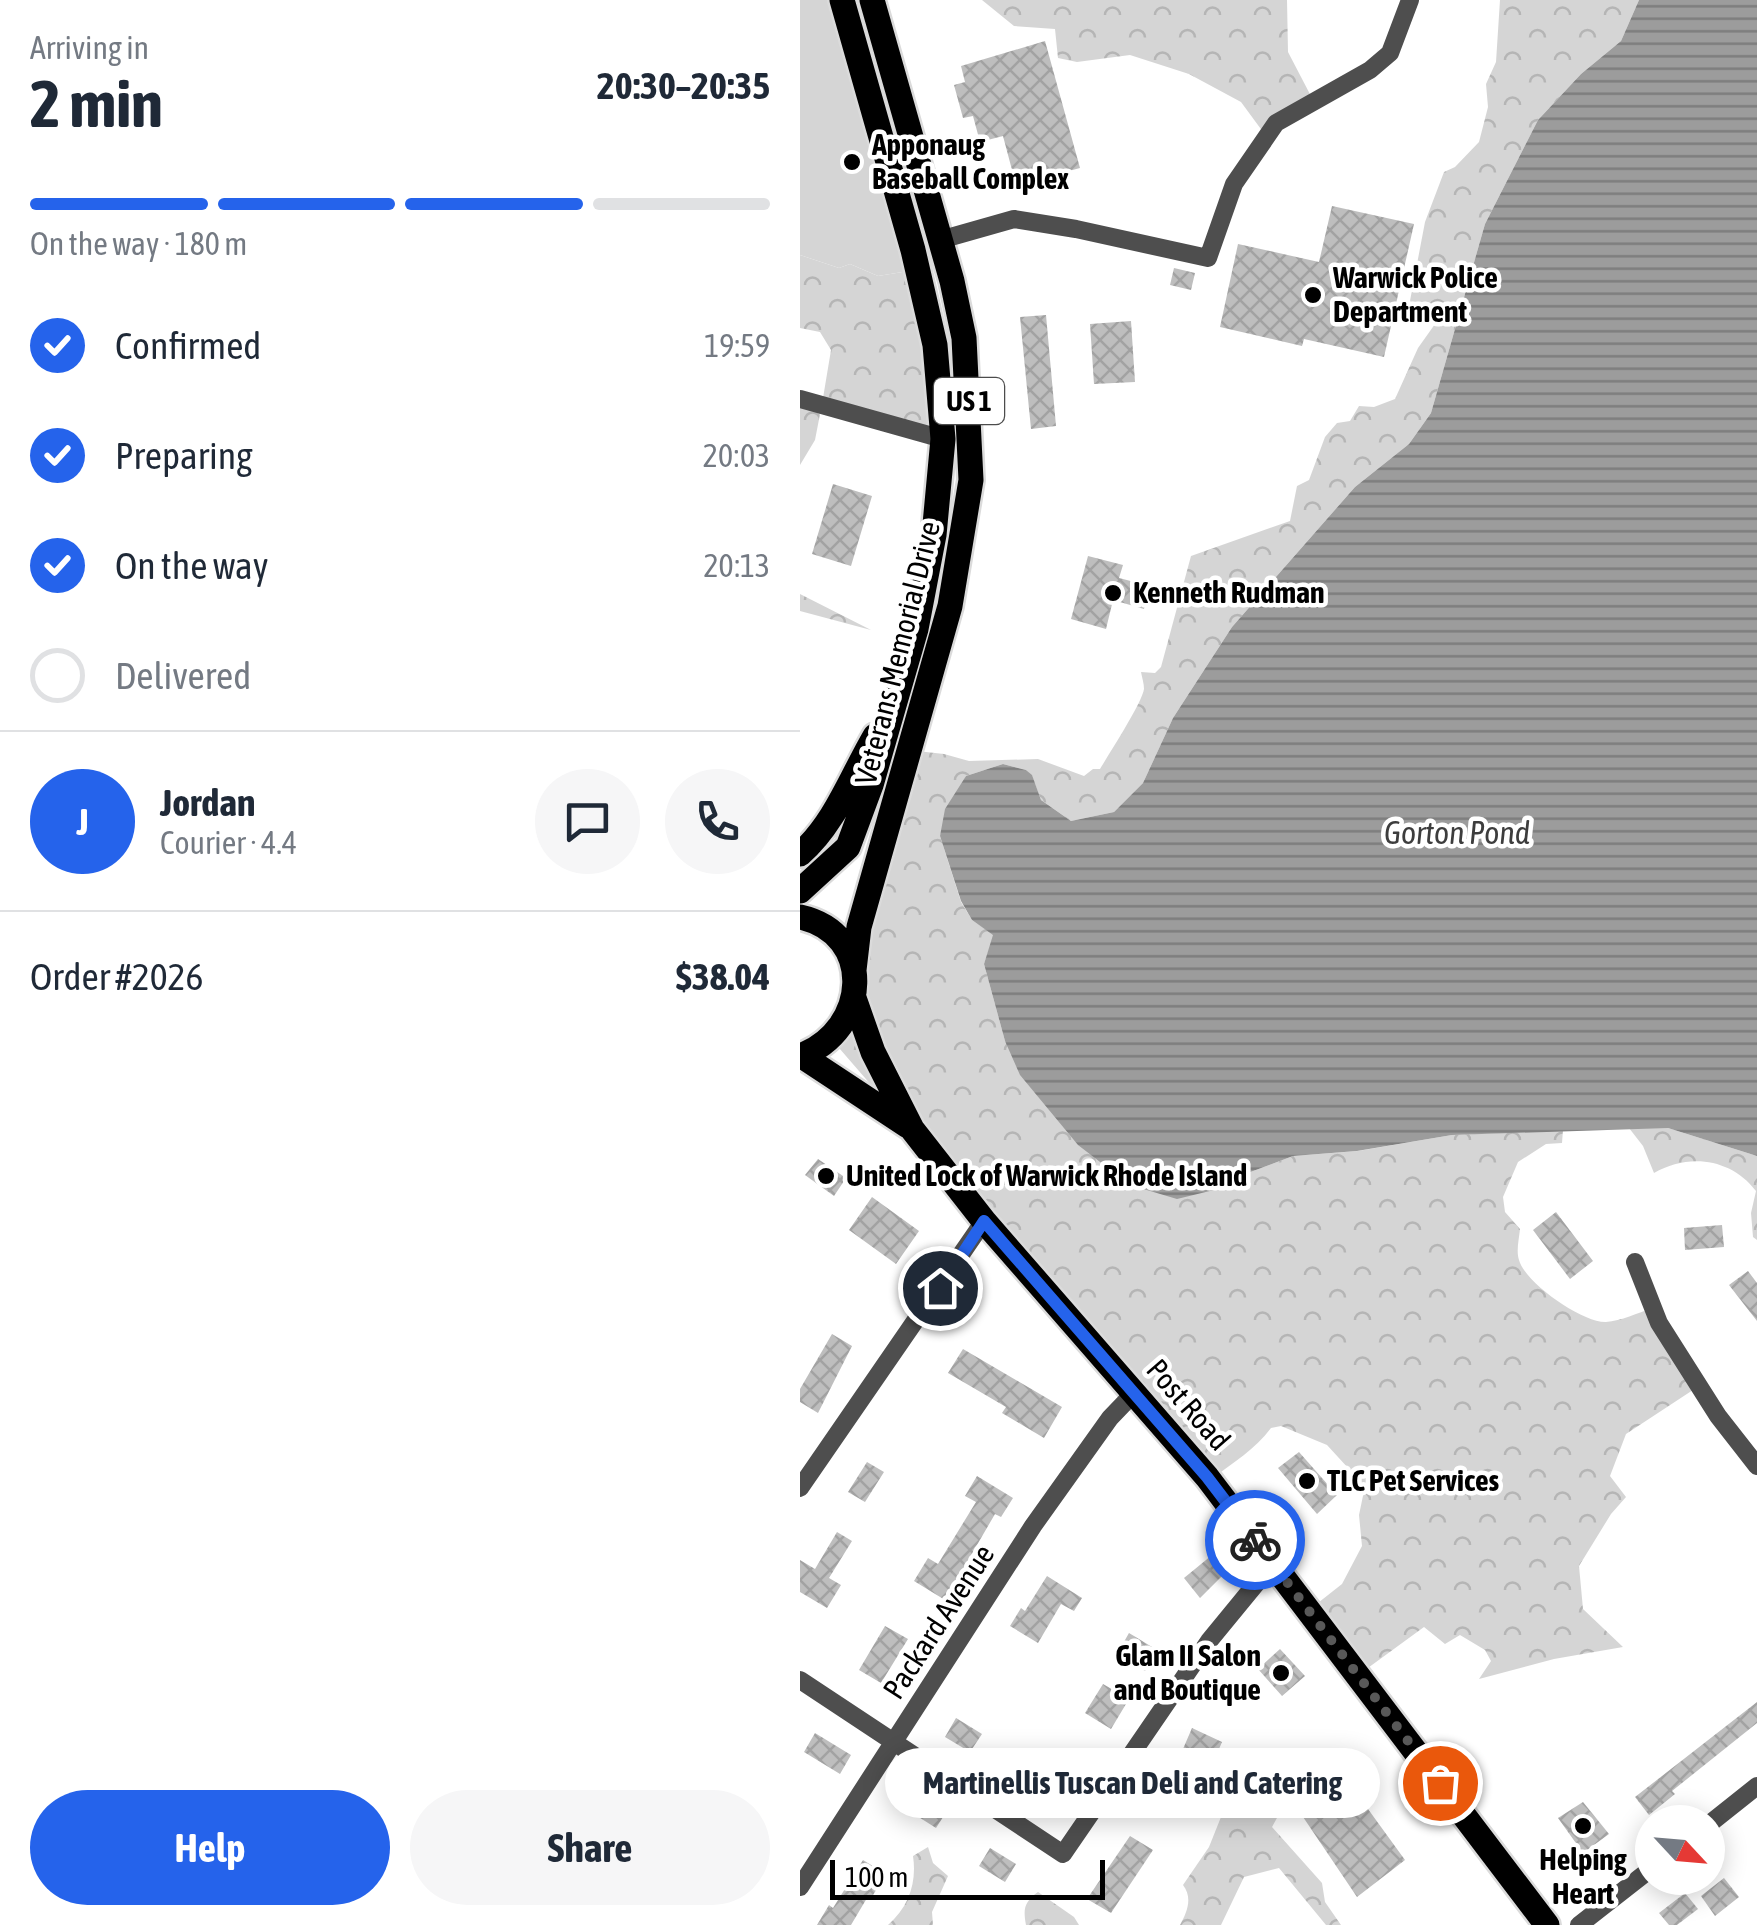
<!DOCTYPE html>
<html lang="en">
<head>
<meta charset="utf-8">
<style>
  :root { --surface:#fff; --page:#f6f6f7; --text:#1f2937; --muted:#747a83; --line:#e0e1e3; --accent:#2563eb }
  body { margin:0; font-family:"Asap Condensed",sans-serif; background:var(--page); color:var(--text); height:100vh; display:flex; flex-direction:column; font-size:38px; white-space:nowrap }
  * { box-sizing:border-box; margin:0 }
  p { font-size:32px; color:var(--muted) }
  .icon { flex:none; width:55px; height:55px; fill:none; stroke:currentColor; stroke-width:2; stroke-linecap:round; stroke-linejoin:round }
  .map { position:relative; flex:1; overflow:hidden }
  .drawer { display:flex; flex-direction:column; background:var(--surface); width:800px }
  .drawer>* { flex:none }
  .needle { width:65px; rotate:116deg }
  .buttons { position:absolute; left:835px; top:1805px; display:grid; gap:20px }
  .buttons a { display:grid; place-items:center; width:90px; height:90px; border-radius:50%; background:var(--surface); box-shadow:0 5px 25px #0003; font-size:50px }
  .scale { position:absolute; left:30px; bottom:25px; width:275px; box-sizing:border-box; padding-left:10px; border:5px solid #000; border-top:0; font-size:28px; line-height:35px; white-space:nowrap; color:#000; -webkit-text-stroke:8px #fff; paint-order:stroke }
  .pin { position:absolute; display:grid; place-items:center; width:85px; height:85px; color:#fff; margin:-42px; border:5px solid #fff; border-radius:50%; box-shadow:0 2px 10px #0007 }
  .courier { position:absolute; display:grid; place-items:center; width:100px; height:100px; margin:-50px; border:8px solid #2563eb; border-radius:50%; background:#fff; color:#222; box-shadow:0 2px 12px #0007 }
  .bubble { position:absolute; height:70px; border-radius:35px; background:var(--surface); box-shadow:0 5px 25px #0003; font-size:32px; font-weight:700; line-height:70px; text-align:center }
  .overview em { font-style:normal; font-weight:700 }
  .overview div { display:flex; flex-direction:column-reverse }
  .overview { display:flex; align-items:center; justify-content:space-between; height:170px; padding:0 30px }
  h1 { font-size:65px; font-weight:700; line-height:75px }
  .bar { display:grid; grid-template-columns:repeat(4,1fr); gap:15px 10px; align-content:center; height:120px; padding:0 30px }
  .bar i { height:12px; border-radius:8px; background:var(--line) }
  .bar .active { background:var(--accent) }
  .bar p { grid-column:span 4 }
  .line { display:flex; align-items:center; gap:25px; padding:0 30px; border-top:2px solid var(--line) }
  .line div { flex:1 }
  .round { display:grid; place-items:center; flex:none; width:105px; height:105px; border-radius:52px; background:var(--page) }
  ol { padding:0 30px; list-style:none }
  li { display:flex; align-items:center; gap:30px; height:110px }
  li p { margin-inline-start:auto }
  li .icon { padding:10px; border-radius:50%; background:var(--accent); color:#fff; stroke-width:4 }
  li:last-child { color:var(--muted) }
  li i { width:55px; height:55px; border:5px solid var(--line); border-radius:50% }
  .button { display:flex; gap:20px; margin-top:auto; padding:20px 30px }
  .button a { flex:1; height:115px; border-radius:60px; background:var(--accent); color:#fff; font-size:40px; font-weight:700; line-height:115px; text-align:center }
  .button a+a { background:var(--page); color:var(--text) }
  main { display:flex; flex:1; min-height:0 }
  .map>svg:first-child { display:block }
  .forest { fill:url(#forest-crowns) }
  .garden { fill:#d5d5d5 }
  .water { fill:url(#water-rules) }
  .building { fill:url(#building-cross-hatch) }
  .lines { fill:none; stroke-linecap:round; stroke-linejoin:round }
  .primary-casing { stroke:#dbdbdb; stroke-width:30 }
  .street { stroke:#4e4e4e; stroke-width:18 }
  .primary { stroke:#000; stroke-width:25 }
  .done { stroke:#595959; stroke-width:10; stroke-dasharray:0 18 }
  .route { stroke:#2563eb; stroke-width:12 }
  .poi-dot { fill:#000; stroke:#fff; stroke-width:4 }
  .labels { text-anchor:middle; stroke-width:9; stroke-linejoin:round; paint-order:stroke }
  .shield { fill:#fff; stroke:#4c4c4c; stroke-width:2.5 }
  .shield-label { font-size:28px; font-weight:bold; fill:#000 }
  .poi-label { font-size:30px; font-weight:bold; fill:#000; stroke:#fff; text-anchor:start }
  .street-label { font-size:30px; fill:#000; stroke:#fff }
  .water-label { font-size:32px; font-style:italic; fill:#3d3d3d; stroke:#fff }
</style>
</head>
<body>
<main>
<section class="drawer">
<div class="overview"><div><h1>2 min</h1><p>Arriving in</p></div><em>20:30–20:35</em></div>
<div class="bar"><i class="active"></i><i class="active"></i><i class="active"></i><i></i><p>On the way · 180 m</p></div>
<ol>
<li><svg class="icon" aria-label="check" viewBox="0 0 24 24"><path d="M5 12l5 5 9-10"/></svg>Confirmed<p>19:59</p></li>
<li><svg class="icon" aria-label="check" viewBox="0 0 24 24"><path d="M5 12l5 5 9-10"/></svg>Preparing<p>20:03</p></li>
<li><svg class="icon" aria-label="check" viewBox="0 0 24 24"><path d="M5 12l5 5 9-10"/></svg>On the way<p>20:13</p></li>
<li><i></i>Delivered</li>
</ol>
<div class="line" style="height:180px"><b class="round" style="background:var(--accent);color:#fff">J</b><div><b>Jordan</b><p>Courier · 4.4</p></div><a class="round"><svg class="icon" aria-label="chat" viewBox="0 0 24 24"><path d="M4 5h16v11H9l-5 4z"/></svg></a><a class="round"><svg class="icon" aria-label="phone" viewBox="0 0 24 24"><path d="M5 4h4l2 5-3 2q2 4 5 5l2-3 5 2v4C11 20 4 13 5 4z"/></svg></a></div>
<div class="line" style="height:130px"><div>Order #2026</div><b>$38.04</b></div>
<div class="button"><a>Help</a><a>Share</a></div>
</section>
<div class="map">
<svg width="957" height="1925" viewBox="0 0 957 1925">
  <defs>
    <pattern id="forest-crowns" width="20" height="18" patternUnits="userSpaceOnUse" patternTransform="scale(2.5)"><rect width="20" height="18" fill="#d5d5d5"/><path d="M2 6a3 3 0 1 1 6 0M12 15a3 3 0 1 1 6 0" fill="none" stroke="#b5b5b5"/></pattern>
    <pattern id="water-rules" width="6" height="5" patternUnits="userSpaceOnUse" patternTransform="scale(2.5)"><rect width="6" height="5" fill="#9c9c9c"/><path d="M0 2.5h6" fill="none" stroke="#7d7d7d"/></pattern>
    <pattern id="building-cross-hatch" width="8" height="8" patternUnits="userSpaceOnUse" patternTransform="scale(2.5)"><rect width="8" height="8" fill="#bebebe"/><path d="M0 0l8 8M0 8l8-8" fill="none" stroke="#a2a2a2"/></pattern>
  </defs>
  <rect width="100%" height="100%" fill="#fff"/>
  <path class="forest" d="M182,0h305l1,52 25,48 -47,36 -25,-34 -52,-28 -59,-19 -53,7 -19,-4 -3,-29 -41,-3z
    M700,0h139l-18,41 -40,33 -43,46 -53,104 -54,189 -22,31 -54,43 -123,140 -59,91 -30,65 -29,29 -43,9 -30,-21 -9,-24 -6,-6 -23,-6 -37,12 -26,60 21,66 11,18 22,15 -10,29 21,77 209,149 31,-16 48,-18 65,-5 94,-16 111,-5 -1,13 -16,1 -28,18 -15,35 2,15 15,17c-1,10 -4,22 -1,31 6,23 64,63 87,62 15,-1 32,-9 46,-14l44,80 -70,46 -16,42 16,21 -15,17 -32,52 4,43 40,38 -69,12 -75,20 12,-18 -6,-11 -25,-15 -15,9 -21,-17 -63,46 -52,-63 33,-26 20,-38 -3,-31 5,-24 -4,-10 -33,-36 -46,-19 -10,2c-16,22 -38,34 -59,51l-379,-438 75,-291 36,4 25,7 69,-2 46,17 9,-7h7c9,-15 42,-66 44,-80 0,-6 -2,-11 -3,-17l14,1 6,-6 30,-111 99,-35 7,-35 12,-6 16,-43 12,-14 13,-2 9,-15 15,1 21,-8 23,-51 17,-24 -4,-15 -22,-3 16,-84 19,-50 11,-5 24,-25 9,-35 -2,-23 10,-22z
    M0,255l39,13 11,-4 28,12 49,-8 25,167 -131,-26 -6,31 -15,25v-64l22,3 9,-54 -11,-18 -20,-4z
    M0,594l71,36 -71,-19z
    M829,1128h39l89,28v84l-4,-3 -2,-24 5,-22c-25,-33 -68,-38 -102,-18l-11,-27z
    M446,1780l19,16 17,-4 7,4 -17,31 50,56 3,19 16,23h-15l-47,-57 -35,9 -23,48h-41c7,-13 13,-27 3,-40l26,-38 14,-35z
    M128,1847l5,16 15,13 -16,36 1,13h-45c21,-18 29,-43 25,-69z
    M238,1892l36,25 5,8h-53c-3,-16 -2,-23 12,-33z"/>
  <path class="garden" d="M0,0h59l38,128 30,140 -49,8 -28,-12 -11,4 -39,-13z"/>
  <path class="water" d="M839,0h118v1156l-89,-28 -216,7 -95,16 -64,5 -48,18 -31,16 -37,9 -47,-14 -52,-40 -58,-70 -15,-34 -21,-77 9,-29 -21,-15 -11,-19 -21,-65 5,-27 21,-33 37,-12 23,6 6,5 9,25 30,21 43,-9 29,-29 30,-65 59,-91 123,-140 54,-43 22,-31 54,-189 53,-104 43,-46 40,-33z"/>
  <path class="building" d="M245,41l35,127 -64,17 -13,-49 -23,6 -7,-26 -10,2 -9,-33 11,-3 -4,-16z
    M532,206l82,18 -30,133 -80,-18 -2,7 -82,-19 18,-83 81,18z
    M374,268l21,5 -4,17 -21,-5z
    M246,315l10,111 -25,3 -11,-112z
    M331,321l4,61 -41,2 -4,-60z
    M33,484l39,12 -21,70 -39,-12z
    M288,556l35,9 -4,13 31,8 -6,23 -31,-9 -7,29 -35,-10z
    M18,1159l28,19 -12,18 -29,-21z
    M72,1197l47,34 -23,33 -47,-34z
    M756,1212l37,49 -23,18 -37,-49z
    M922,1225l2,22 -39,3 -1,-22z
    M948,1271l9,12v38l-28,-36z
    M32,1334l20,12 -34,67 -18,-11v-13z
    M163,1349l99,58 -18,31 -42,-25 4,-6 -58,-34z
    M499,1452l38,43 -20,19 -39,-46z
    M67,1462l17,10 -19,30 -17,-10z
    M177,1476l36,22 -12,19 -6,-3 -50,86 -31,-19 14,-23 10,6 38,-62 -11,-6z
    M37,1532l15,9 -23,37 12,7 -14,23 -27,-16v-32l15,9z
    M417,1551l14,16 -31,31 -16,-20z
    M247,1576l35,22 -8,13 -13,-7 -23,39 -28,-17 11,-18 4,3z
    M85,1626l23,13 -27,44 -22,-13z
    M329,1633l28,17 -12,21 -28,-17z
    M480,1649l25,27 -23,20 -24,-27z
    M303,1684l26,15 -18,30 -26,-16z
    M957,1702v21l-85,68 3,3 -26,21 -14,-18z
    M156,1718l26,16 -12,18 -25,-15z
    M392,1728l30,14 -9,21 -30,-14z
    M15,1733l36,22 -11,19 -36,-22z
    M255,1766l21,13 -13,21 -21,-13z
    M544,1776l61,84 -48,37 -58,-86z
    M103,1789l42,25 -9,14 -41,-26z
    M783,1802l26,32 -26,19 -25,-35z
    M330,1836l23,14 -42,63 -24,-14z
    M190,1848l26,16 -11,18 -26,-16z
    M63,1860l23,14 -16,26 -3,-2 -16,27h-34l12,-20 4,3z
    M924,1878l15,19 -24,19 -14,-20z
    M885,1893l13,16 -21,16h-8l-10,-12z"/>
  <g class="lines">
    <defs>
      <path id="primary" d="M0,854c35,-30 52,-79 75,-118
        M0,891l48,-44 23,-62 45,-156 18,-94 9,-96 -8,-94 -22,-95 -71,-250
        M0,917c76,17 70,113 0,139
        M54,970l5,-43 91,-321 21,-126 -7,-142 -12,-57 -80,-281
        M54,998l19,54 39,77 72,92 223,256 340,448
        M2,1056l106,70"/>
    </defs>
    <use href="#primary" class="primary-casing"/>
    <path class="street" d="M140,240l74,-21 62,10 132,29 26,-74 42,-61 94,-53 20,-17 20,-53
      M0,399l143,40
      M835,1262l24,61 59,93 39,50
      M0,1488l184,-267
      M0,1680l263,174 146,-213 64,-78
      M908,1825l49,-39
      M0,1887l233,-361 77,-108 24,-25
      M779,1925l73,-57"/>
    <use href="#primary" class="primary"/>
  </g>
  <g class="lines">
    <path class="done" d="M455,1540l185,243"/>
    <path class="route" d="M140,1288l44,-67 223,256 48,63"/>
  </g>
  <g class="poi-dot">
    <circle cx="52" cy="162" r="10"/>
    <circle cx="513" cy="295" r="10"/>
    <circle cx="313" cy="593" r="10"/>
    <circle cx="26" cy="1176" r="10"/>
    <circle cx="507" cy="1481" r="10"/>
    <circle cx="481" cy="1673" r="10"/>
    <circle cx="783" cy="1826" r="10"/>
  </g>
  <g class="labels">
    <rect class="shield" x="134" y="378" width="70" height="46" rx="8"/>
    <g class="shield-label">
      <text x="169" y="411">US 1</text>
    </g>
    <g class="poi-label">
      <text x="72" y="155">Apponaug<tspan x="72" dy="34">Baseball Complex</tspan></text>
      <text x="533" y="288">Warwick Police<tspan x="533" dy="34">Department</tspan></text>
      <text x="333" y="603">Kenneth Rudman</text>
      <text x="46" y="1186">United Lock of Warwick Rhode Island</text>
      <text x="527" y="1491">TLC Pet Services</text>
      <text x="461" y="1666" text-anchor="end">Glam II Salon<tspan x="461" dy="34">and Boutique</tspan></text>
      <text x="783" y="1870" text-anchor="middle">Helping<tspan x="783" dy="34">Heart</tspan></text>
    </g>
    <g class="street-label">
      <text transform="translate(98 653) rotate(-76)" y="10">Veterans Memorial Drive</text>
      <text transform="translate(388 1405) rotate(49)" y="10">Post Road</text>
      <text transform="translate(139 1622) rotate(-57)" y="10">Packard Avenue</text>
    </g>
    <g class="water-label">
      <text x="657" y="844">Gorton Pond</text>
    </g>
  </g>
</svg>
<div class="buttons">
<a><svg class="needle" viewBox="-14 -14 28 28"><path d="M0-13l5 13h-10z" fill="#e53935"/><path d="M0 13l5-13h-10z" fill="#747a83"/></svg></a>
</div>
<div class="scale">100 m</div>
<div class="pin" style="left:640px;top:1783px;background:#ea580c"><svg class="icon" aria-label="bag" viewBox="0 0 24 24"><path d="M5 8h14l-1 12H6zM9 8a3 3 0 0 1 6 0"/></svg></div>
<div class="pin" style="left:140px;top:1288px;background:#1f2937"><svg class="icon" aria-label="home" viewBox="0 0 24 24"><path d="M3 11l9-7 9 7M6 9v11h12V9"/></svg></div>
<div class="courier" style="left:455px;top:1540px"><svg class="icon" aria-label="bike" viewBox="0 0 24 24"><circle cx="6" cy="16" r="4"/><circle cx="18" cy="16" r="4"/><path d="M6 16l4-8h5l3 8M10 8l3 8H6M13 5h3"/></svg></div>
<div class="bubble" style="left:85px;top:1748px;width:495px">Martinellis Tuscan Deli and Catering</div>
</div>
</main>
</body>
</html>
